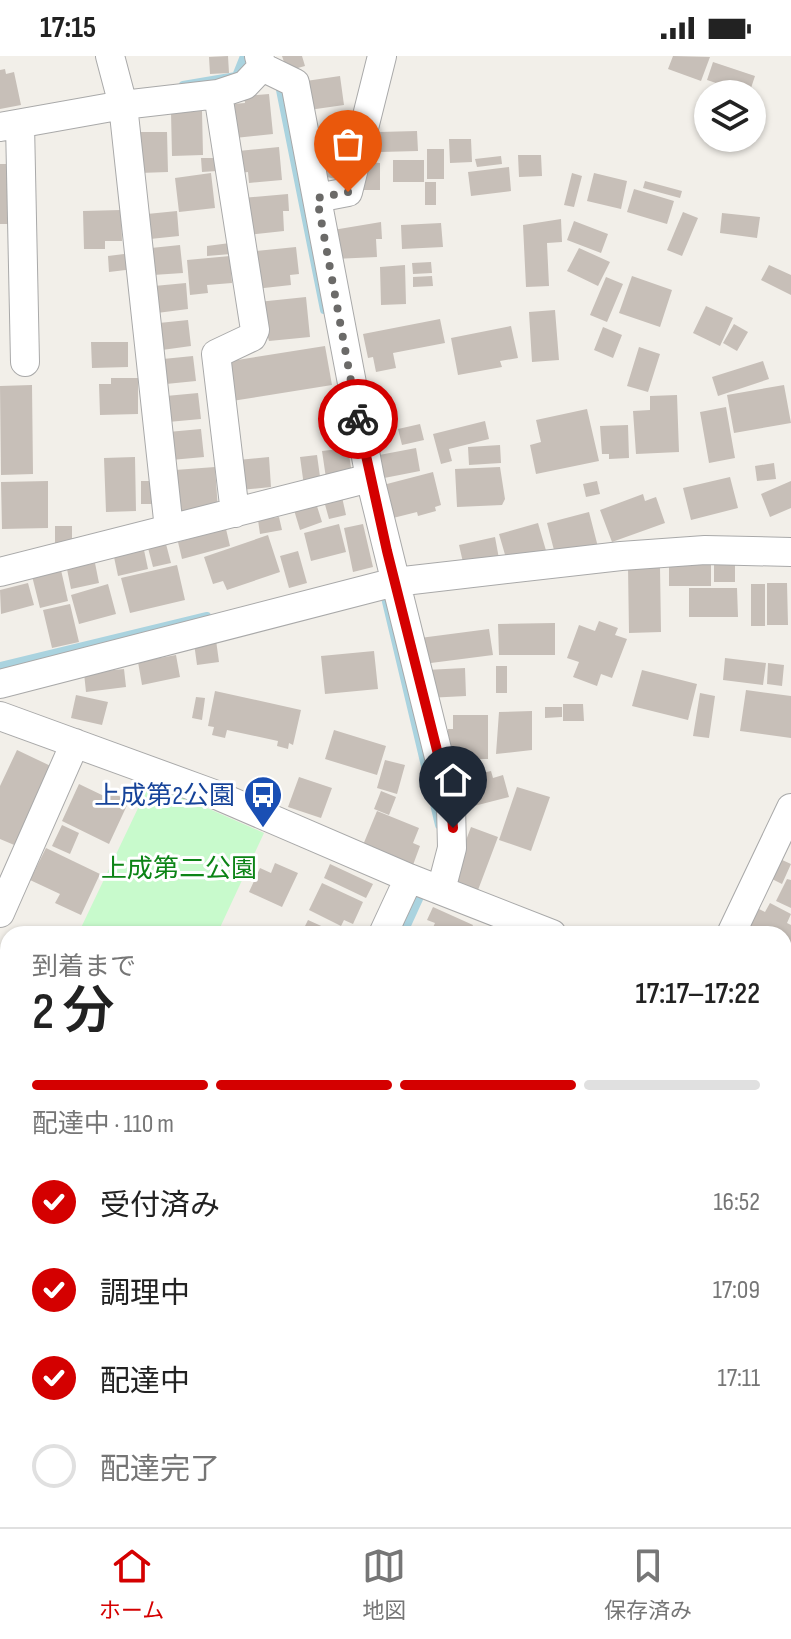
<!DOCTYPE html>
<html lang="ja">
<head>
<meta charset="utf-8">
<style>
  :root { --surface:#fff; --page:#f6f6f6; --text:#222; --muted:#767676; --line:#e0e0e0; --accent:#d40000 }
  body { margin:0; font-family:"Sofia Sans Condensed","Noto Sans JP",sans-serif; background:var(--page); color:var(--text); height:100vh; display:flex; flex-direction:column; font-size:30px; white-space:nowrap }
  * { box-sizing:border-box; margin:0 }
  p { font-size:26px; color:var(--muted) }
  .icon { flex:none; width:44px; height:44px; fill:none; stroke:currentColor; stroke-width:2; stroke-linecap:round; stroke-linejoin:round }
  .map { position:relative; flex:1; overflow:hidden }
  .panel { position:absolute; left:0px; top:870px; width:792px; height:602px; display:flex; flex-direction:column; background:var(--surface); border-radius:24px 24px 0 0; box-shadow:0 2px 6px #0004 }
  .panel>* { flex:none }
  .buttons { position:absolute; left:694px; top:24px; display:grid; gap:16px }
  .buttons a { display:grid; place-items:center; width:72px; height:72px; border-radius:50%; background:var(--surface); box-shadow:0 2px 6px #0004; font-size:40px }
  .pin { position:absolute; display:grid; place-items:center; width:68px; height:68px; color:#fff; margin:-82px -34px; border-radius:50% 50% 50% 0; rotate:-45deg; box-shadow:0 0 8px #0007 }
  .pin .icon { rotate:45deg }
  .courier { position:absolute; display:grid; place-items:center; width:80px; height:80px; margin:-40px; border:6px solid #d40000; border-radius:50%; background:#fff; color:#222; box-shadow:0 2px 10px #0007 }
  .head em { font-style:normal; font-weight:600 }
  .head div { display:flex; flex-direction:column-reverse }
  .head { display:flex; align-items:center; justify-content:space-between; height:136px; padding:0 32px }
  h1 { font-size:52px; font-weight:600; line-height:60px }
  .bar { display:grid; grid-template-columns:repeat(4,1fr); gap:12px 8px; align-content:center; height:96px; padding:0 32px }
  .bar i { height:10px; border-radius:6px; background:var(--line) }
  .bar .on { background:var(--accent) }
  .bar p { grid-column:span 4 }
  ol { padding:0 32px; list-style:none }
  li { display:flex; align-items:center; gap:24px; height:88px }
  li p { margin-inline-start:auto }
  li .icon { padding:8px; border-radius:50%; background:var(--accent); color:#fff; stroke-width:4 }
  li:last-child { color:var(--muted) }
  li i { width:44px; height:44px; border:4px solid var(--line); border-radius:50% }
  .status { display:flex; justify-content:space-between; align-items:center; height:56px; padding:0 40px; background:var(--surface); direction:ltr }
  .status svg { height:22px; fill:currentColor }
  .menu { display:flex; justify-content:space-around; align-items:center; height:112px; border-top:2px solid var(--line); background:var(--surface); font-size:22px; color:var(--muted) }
  .menu a { display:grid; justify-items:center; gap:4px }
  .menu .on { color:var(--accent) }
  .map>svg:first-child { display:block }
  .park { fill:#c8facc }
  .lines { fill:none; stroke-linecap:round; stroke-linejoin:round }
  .stream { stroke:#aad3df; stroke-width:8 }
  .building { fill:#c7bfb8 }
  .street-casing { stroke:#a9a9a9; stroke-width:30 }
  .street { stroke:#fff; stroke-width:28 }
  .done { stroke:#6b6a68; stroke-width:8; stroke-dasharray:0 14.4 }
  .route { stroke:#d40000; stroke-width:10 }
  .labels { text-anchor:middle; stroke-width:6; stroke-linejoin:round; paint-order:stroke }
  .transit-label { font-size:26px; fill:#164399; stroke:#fff; text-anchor:end }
  .park-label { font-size:26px; fill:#0c8416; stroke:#fff }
</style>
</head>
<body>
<div class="status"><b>17:15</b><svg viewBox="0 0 49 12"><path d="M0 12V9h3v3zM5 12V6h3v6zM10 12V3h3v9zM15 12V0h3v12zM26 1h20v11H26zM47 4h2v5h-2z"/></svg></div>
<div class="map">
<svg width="791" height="1471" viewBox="0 0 791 1471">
  <rect width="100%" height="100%" fill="#f2efe9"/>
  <path class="park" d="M150,727l114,50 -47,101h-139z
    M8,1024v251l-8,-3v-231z"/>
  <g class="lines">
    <path class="stream" d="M278,24l46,230
      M183,29l53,-9 8,-20
      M383,533l56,236
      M0,610l207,-50
      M403,878l21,-46"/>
  </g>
  <path class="building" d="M228,0l1,17 -19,1 -1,-17z
    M282,0h20l3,10 -18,5z
    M673,0l37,1 -9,24 -33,-12z
    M713,6l42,14 -6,18 -42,-14z
    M5,13l1,5 8,-2 7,33 -21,4v-39z
    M340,20l4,29 -35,5 -3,-29z
    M269,38l4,40 -38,4 -3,-34 13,-1 -1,-7z
    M202,55l1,44 -31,1 -1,-44z
    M332,59l14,3 -9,40 -14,-3z
    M417,75l1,20 -38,1 -1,-20z
    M138,76h29l1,40 -29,1z
    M449,83h22l1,23 -22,1z
    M279,91l3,33 -33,3 -1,-11 -8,1 -2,-22z
    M427,93h17v30h-17z
    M518,99h23l1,21 -23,1z
    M501,100l1,8 -25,3 -2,-8z
    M201,102h16v13l-15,1z
    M393,104h31v22h-31z
    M319,105l20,3 -3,15 -19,-4z
    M364,106l16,1v27h-16z
    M0,108h12l1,60h-13z
    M509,111l2,24 -40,5 -3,-24z
    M211,117l4,35 -36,4 -4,-34z
    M572,117l10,3 -8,31 -10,-2z
    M594,117l33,8 -6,28 -34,-8z
    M645,125l37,10 -2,7 -37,-10z
    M425,126h11v23h-11z
    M634,133l40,12 -7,23 -40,-12z
    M288,138l1,17h-6l1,20 -38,4 -4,-37z
    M121,154l1,31h-17v8h-21l-1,-38z
    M177,155l2,25 -29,3 -3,-25z
    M683,156l15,6 -16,38 -15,-6z
    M722,157l38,4 -3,21 -37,-5z
    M561,163l1,23 -15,1 2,43 -23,1 -3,-62z
    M574,165l34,13 -7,19 -34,-13z
    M381,166l1,17h-6l1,18 -43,2 -1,-29z
    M441,167l2,24 -41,2 -1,-24z
    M230,187l1,11 -24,2v-10z
    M180,189l3,28 -30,2 -2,-27z
    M296,191l3,27 -9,1 1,10 -36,4 1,-38z
    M579,192l31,14 -12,24 -31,-15z
    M132,197l2,16 -25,3 -1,-16z
    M230,200l2,27 -25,2 1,8 -18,2 -3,-35z
    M431,206l1,11 -19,1 -1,-11z
    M405,209l1,39 -25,1 -1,-38z
    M769,209l22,10v20l-30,-15z
    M432,220l1,10 -20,1v-10z
    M632,220l40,14 -12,37 -41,-14z
    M606,221l17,7 -16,38 -17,-7z
    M186,227l2,26 -31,4 -3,-27z
    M306,241l4,40 -41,4 -11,-39z
    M706,250l27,12 -13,28 -27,-13z
    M555,254l4,50 -27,2 -3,-50z
    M440,263l5,24 -52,10 3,15 -20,4 -3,-15 -5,1 -5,-24z
    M188,264l3,26 -29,4 -3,-27z
    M734,268l14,8 -11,19 -14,-8z
    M511,270l7,32 -18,3 2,6 -44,8 -7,-37z
    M603,271l19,8 -9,23 -19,-8z
    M91,286h37v25l-36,1z
    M325,290l7,39 -100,16 -7,-39z
    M639,291l21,7 -12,38 -21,-6z
    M193,300l3,25 -30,3 -3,-25z
    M763,305l6,18 -51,17 -6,-19z
    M111,322h27v36l-38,1 -1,-31h12z
    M32,329l1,89 -32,1 -1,-89z
    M784,329l7,38 -57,10 -7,-38z
    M198,337l3,26 -33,3 -2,-26z
    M677,339l2,57 -43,2 -3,-43 17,-1v-14z
    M726,351l9,51 -26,5 -9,-51z
    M587,353l12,52 -63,13 -6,-29 11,-3 -5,-22z
    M485,365l4,18 -40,10 3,12 -11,3 -8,-30z
    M420,368l4,16 -22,5 -4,-16z
    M628,369l1,33 -20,1v-5h-7l-2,-28z
    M201,373l3,28 -33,3 -3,-28z
    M500,389l1,18 -32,2 -1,-18z
    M348,392l4,26 -26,4 -4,-27z
    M416,392l4,23 -41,8 -5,-23z
    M317,399l4,29 -17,2 -4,-29z
    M135,401l1,54 -30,1 -2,-54z
    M269,401l2,30 -31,3 -2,-30z
    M774,407l2,16 -19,2 -2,-15z
    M215,411l3,43 -40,3 -3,-43z
    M500,411l5,32 -3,6 -45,2 -2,-38z
    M433,416l8,33 -6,2 1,4 -18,5 -1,-4 -24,6 -10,-33z
    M730,421l8,31 -47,12 -8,-32z
    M48,425v47l-46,1 -1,-47z
    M141,425h15v23h-15z
    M597,425l3,13 -14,3 -3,-13z
    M791,425v27l-21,9 -9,-23z
    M643,438l2,7 11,-4 9,26 -53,19 -12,-32z
    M342,441l4,18 -17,4 -5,-18z
    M316,447l6,19 -22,8 -6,-20z
    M589,456l9,35 -42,11 -9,-35z
    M279,461l3,13 -22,4 -2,-14z
    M538,467l9,31 -39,11 -9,-31z
    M339,468l7,28 -35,9 -7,-28z
    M363,468l10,43 -20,5 -9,-44z
    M55,470h17v25h-17z
    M226,473l4,17 -48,13 -4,-17z
    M268,479l12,37 -53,18 -4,-9 -10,3 -9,-27z
    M495,481l5,27 -35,7 -6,-26z
    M166,488l5,19 -18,4 -5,-19z
    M144,494l4,19 -30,7 -4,-19z
    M298,495l9,32 -18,5 -9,-32z
    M714,503h21v23h-21z
    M669,506h42v24h-42z
    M95,507l4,20 -28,6 -4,-20z
    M177,509l8,35 -55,13 -9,-35z
    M628,511h32l1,65 -32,1z
    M61,514l7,31 -28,7 -8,-32z
    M28,527l6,22 -33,9 -1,-24z
    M767,527h20l1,42h-21z
    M108,528l8,30 -37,10 -8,-29z
    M751,528h14v42h-14z
    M689,532h48l1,29h-49z
    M70,548l9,38 -27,6 -9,-38z
    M599,565l19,7 -3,7 12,4 -15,39 -11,-4 -4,12 -24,-9 6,-15 -12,-4 12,-33 16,6z
    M555,567v32h-56l-1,-31z
    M489,573l4,26 -70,9 -3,-26z
    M216,584l3,22 -22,3 -3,-22z
    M374,595l4,38 -53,5 -4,-38z
    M176,599l4,22 -38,8 -4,-23z
    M725,602l41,5 -3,22 -40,-5z
    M768,607l16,2 -2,21 -15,-2z
    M496,610h11v27h-11z
    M465,612l1,28 -39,2 -1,-28z
    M124,613l2,18 -40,5 -2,-19z
    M642,614l55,14 -9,36 -56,-14z
    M746,634l45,6v42l-51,-7z
    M215,635l86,19 -8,35 -4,-2 -1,6 -11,-3 1,-5 -51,-11 -2,8 -13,-3 2,-8 -6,-1z
    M700,637l15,3 -6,42 -16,-2z
    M76,639l32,7 -6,23 -31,-7z
    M196,641l9,1 -3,22 -10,-2z
    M563,648h20l1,17h-21z
    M545,651h17v10l-17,1z
    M532,655v39l-36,4 3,-42z
    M453,659h35v44h-40v-30h5z
    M334,674l52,16 -9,29 -52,-16z
    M17,694l40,19 -38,78 -19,-8v-53z
    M385,704l20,5 -8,29 -20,-6z
    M491,715l2,7 10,-3 6,22 -35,9 -4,-15 -11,3 -3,-15z
    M299,721l33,11 -11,30 -33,-11z
    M79,728l25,12 3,-6 22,11 -20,43 -47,-23z
    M517,731l33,10 -19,54 -32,-11z
    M381,735l15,6 -7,18 -15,-6z
    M377,755l42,17 -6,15 7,3 -7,19 -50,-20z
    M62,769l17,8 -9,21 -18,-8z
    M471,771l27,10 -20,53 -27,-10z
    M46,792l54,26 -19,41 -26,-12 5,-9 -30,-14z
    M780,803l11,5 -9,20 -12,-6z
    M275,807l23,10 -16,34 -33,-15 11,-24 11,5z
    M330,808l43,20 -7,14 -42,-20z
    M787,823l4,1v28l-15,-7z
    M322,827l41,19 -10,22 -9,-4 -3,6 -32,-16z
    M770,847l21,11 -4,9 4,2v30l-7,14v-35h-38l13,-25 6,3z
    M433,851l40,18 -4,9h-39l5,-11 -8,-3z
    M308,864l31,14h-38z
    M8,924v46l-8,-4v-25z
    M0,971l8,4v35l-8,-3z
    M784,1040l7,4v26l-7,-3z
    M784,1166l7,4v24l-7,-4z
    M784,1203l7,3v31l-7,-3z
    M0,1337l8,1v39l-8,-1z
    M37,1464h60l-3,7h-61z
    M185,1464h48l-3,7h-48z
    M337,1464h45l-4,7h-35l-7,-3z"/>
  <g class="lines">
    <defs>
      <path id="street" d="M110,0l13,49 46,424
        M259,0l3,11 33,16 75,395 81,328 1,42 -11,42
        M218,38l37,236 -3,7 -36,17 19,159
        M20,68l5,238
        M0,71l123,-22 95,-11 27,-9 17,-18
        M317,142l31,-6 34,-136
        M0,516l370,-94
        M0,628l395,-102 226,-26 84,-6 86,2
        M0,660l214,78 195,84 143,56
        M0,857l75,-170
        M383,878l26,-56
        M731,878l60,-126
        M784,970l7,3
        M784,1114l7,-15
        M0,1280l8,3
        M0,1418l8,-1
        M463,1464l19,7
        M110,1471l3,-7
        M322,1471l3,-7"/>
    </defs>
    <use href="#street" class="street-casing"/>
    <use href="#street" class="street"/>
  </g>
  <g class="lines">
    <path class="done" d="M348,136l-31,6 41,221"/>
    <path class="route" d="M358,363l29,132 64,255 2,22"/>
  </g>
  <defs>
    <symbol id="bus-pin" viewBox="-11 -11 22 30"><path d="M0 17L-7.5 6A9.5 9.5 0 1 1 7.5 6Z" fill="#1a4fb4" stroke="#fff"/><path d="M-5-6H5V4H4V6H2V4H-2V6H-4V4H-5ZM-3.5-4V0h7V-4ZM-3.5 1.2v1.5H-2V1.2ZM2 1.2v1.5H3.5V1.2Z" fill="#fff"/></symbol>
  </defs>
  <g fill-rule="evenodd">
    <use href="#bus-pin" x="241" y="717" width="44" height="60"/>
  </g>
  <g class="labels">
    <g class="transit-label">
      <text x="235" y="748">上成第2公園</text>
    </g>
    <g class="park-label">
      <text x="179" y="821">上成第二公園</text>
    </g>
  </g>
</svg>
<div class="buttons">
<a><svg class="icon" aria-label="layers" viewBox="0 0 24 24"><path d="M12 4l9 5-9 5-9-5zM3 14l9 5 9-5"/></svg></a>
</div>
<div class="pin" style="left:348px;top:136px;background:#ea580c"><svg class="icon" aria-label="bag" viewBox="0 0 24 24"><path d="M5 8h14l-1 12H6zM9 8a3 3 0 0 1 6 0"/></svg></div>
<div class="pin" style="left:453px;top:772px;background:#1f2937"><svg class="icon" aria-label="home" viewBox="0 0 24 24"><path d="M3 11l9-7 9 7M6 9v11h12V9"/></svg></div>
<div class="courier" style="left:358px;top:363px"><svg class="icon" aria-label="bike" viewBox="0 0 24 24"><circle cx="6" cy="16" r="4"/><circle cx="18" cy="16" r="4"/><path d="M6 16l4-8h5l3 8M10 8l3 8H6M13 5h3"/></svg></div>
<section class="panel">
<div class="head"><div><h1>2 分</h1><p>到着まで</p></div><em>17:17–17:22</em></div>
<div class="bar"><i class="on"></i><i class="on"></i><i class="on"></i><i></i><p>配達中 · 110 m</p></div>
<ol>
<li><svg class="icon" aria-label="check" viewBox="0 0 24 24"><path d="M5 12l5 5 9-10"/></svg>受付済み<p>16:52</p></li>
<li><svg class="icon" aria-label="check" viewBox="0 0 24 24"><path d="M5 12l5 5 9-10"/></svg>調理中<p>17:09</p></li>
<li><svg class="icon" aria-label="check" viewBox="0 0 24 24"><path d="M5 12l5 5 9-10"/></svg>配達中<p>17:11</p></li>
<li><i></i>配達完了</li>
</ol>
</section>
</div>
<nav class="menu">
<a class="on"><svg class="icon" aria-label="home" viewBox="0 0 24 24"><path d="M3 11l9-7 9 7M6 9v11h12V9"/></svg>ホーム</a>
<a><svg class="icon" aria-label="map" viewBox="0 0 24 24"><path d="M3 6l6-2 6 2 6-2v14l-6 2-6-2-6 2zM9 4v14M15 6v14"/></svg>地図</a>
<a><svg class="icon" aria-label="saved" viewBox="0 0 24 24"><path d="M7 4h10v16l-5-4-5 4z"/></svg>保存済み</a>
</nav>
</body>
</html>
